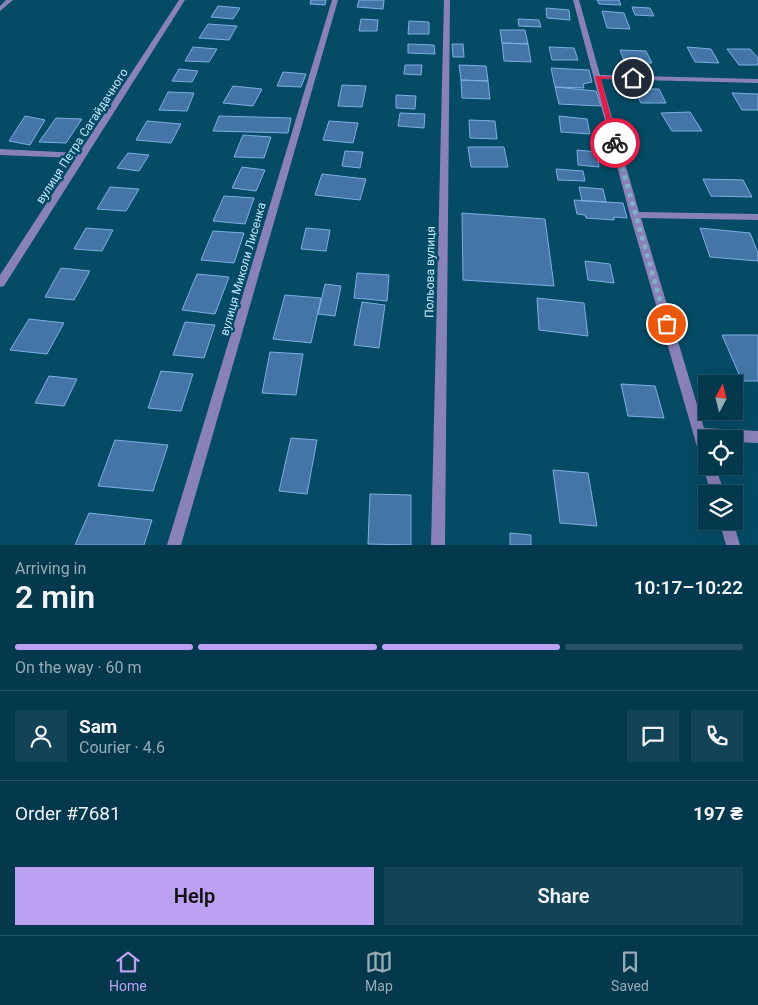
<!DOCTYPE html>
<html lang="en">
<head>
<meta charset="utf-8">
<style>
  :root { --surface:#04384c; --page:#124356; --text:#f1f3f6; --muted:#97acb5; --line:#255264; --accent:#bca0f2 }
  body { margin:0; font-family:Roboto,sans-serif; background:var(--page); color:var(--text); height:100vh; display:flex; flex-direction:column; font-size:19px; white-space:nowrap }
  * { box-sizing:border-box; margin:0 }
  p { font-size:16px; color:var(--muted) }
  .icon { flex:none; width:28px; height:28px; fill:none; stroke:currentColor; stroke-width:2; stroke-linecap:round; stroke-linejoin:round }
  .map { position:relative; height:545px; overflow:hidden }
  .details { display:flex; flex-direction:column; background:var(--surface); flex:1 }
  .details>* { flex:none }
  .needle { width:32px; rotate:7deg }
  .controls { position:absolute; left:698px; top:375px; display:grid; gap:10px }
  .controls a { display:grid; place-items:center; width:45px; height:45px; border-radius:0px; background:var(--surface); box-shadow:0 5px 20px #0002,0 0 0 1px var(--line); font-size:25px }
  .pin { position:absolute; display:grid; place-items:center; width:42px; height:42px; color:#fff; margin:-21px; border:2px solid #fff; border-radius:50%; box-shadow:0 1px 5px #0007 }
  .courier { position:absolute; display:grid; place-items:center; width:50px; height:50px; margin:-25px; border:4px solid #e11d48; border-radius:50%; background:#fff; color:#222; box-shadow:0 1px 6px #0007 }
  .overview em { font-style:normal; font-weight:600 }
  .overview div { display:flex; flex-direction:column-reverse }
  .overview { display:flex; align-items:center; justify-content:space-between; height:85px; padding:0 15px }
  h1 { font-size:32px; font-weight:600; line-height:38px }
  .bar { display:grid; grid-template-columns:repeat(4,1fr); gap:8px 5px; align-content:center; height:60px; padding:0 15px }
  .bar i { height:6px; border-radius:4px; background:var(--line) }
  .bar .on { background:var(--accent) }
  .bar p { grid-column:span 4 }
  .line { display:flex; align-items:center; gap:12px; padding:0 15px; border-top:1px solid var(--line) }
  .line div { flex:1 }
  .round { display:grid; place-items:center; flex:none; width:52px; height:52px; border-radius:0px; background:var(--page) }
  .primary-button { display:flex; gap:10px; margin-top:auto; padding:10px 15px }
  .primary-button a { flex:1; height:58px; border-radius:0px; background:var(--accent); color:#111; font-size:20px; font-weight:600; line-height:58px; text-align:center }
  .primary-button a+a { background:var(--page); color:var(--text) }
  .tabs { display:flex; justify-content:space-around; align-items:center; height:70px; border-top:1px solid var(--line); background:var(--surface); font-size:14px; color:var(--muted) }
  .tabs a { display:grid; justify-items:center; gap:2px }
  .tabs .on { color:var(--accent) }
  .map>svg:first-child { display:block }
  .building { fill:#4475a6; stroke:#7dafe4 }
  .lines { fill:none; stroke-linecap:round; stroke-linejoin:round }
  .street { fill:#8981ba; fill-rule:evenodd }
  .route { fill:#e11d48 }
  .done { stroke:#81b2c8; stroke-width:5; stroke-dasharray:0 9 }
  .labels { text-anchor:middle; stroke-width:5; stroke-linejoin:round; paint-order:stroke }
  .street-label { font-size:12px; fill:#c4e9fd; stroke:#054b65 }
</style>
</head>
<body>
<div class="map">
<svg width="758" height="545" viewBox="0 0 758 545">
  <rect width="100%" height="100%" fill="#054b65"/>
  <path class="building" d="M311,0h15l-1,5 -15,-1z
    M359,0h25l-1,9 -26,-2z
    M597,0h22l2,5 -22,-1z
    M218,6l22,2 -7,11 -22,-2z
    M632,7l18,1 4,8 -19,-1z
    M546,8l23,2 1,10 -23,-2z
    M602,11l22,2 6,16 -23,-1z
    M361,19l17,1 -1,11h-18z
    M518,19l21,1 2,7 -22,-1z
    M409,21l20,1v12h-21z
    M208,24l29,2 -8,14 -30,-2z
    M500,30h25l3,14 -26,-1z
    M502,43l26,1 3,18 -27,-1z
    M408,44l26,1 1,9 -27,-1z
    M452,44h11l1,13h-11z
    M193,47l24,2 -8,13 -24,-1z
    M549,47l25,1 4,12h-26z
    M687,47l24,2 8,14 -24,-1z
    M727,49h23l8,9v7h-19z
    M620,50l26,1 6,12h-27z
    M405,65h17l-1,10 -17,-1z
    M459,65l27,1 2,15 -27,-1z
    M551,68l38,2 3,12 -9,2 1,4 -29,-1z
    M179,69l19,2 -6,11 -20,-1z
    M283,72l23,2 -5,13 -24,-1z
    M461,80l27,1 2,18 -28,-1z
    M342,85l24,1 -4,21 -24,-1z
    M233,86l29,3 -9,17 -30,-3z
    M555,87l41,4 5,15 -42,-2z
    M634,89h25l7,14h-25z
    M168,92l26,1 -7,18 -28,-1z
    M732,93l26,1v16h-16z
    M396,95l20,1 -1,13 -19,-1z
    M690,112l12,19h-30l-11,-18z
    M400,113l25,1 -1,14 -26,-2z
    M25,116l20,4 -15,25 -21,-4z
    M219,116l72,2 -3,15 -75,-2z
    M559,116l28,3 3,15 -29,-2z
    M56,118l26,1 -16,24 -27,-1z
    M469,120l26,1 2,18 -27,-1z
    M147,121l34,3 -10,19 -35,-3z
    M329,121l29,2 -5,20 -30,-3z
    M243,135l28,2 -7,21 -30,-1z
    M468,147h36l4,20h-37z
    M577,150l20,2 2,15 -21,-2z
    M345,151l18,1 -3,16 -18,-2z
    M128,153l21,2 -10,16 -22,-3z
    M242,167l23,3 -9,21 -24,-3z
    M556,169l27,2 2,10 -27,-1z
    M322,174l44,5 -6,21 -45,-5z
    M703,179l40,1 9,17 -41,-1z
    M110,187l29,2 -13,22 -29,-2z
    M579,187l24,2 3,13 -24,-1z
    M224,196l30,2 -9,26 -32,-3z
    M574,200l49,3 4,15 -13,-1v3l-28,-2 -1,-3 -8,-1z
    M462,213l83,6 9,67 -91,-6z
    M86,228l27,2 -11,21 -28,-2z
    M306,228l24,2 -4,21 -25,-2z
    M700,228l50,5 8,20v8l-48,-4z
    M213,231l31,2 -10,30 -33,-3z
    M585,261l25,3 4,19 -26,-3z
    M61,268l29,3 -16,29 -29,-3z
    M357,273l32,2 -2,26 -33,-3z
    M197,274l32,3 -14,37 -33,-4z
    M325,284l16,2 -6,30 -17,-2z
    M285,295l36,3 -10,45 -38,-4z
    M537,298l47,5 4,33 -49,-6z
    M362,302l23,3 -6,43 -25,-3z
    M29,319l35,4 -17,31 -37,-4z
    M185,322l30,3 -11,33 -31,-3z
    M722,335h36v46h-16z
    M270,352l33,2 -7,41 -34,-2z
    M161,371l32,3 -12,37 -33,-3z
    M49,376l28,3 -13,27 -29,-3z
    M621,384l34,2 9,32 -36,-2z
    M291,438l26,2 -10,54 -28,-3z
    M115,440l53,5 -15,46 -55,-5z
    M553,470l35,3 9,53 -37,-3z
    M370,494l41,1v50l-43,-1z
    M89,513l63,7 -8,25h-69z
    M510,533l21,2v10h-21z"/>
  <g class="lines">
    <path class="street" d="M6,0h7l-13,11v-5z
      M179,0h6l-181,286 -4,1v-12l76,-117 -76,-3v-6l79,4z
      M332,0h6l-157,545h-14z
      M444,0h6l-5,545h-14z
      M573,0h6l21,75 158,4v4l-157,-4 38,133 119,2v6l-117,-2 63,210 54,3v12l-24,-1v-3h-28v27h9l10,28h-14l-8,-28 1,-3 -2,-2 -2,-4 -70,-242z
      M719,521h14l7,24h-14z"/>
  </g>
  <path class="route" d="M595,76l41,2 -35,1 17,65 -6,-1z"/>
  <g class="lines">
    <path class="done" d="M615,143l52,181"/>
  </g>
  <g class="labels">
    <g class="street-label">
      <text transform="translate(82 136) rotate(-57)" y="4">вулиця Петра Сагайдачного</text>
      <text transform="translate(243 269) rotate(-74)" y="4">вулиця Миколи Лисенка</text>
      <text transform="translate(430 272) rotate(-89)" y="4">Польова вулиця</text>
    </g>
  </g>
</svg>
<div class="controls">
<a><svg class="needle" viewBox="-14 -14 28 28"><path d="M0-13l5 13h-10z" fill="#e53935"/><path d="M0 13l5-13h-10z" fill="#97acb5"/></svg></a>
<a><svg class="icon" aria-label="locate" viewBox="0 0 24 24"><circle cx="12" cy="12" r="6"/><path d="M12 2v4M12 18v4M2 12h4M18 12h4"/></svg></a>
<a><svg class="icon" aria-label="layers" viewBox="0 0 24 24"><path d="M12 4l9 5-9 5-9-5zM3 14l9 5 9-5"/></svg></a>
</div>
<div class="pin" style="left:667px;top:324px;background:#ea580c"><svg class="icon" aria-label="bag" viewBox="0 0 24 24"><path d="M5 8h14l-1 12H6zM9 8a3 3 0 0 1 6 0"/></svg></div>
<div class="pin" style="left:633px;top:78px;background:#1f2937"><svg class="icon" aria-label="home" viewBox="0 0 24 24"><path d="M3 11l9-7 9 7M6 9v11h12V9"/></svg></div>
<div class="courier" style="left:615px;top:143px"><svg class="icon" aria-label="bike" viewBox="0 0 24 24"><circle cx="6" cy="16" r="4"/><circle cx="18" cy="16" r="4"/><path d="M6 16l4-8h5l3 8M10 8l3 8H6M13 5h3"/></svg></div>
</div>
<section class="details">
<div class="overview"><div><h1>2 min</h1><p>Arriving in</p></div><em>10:17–10:22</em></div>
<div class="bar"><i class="on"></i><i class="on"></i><i class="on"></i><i></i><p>On the way · 60 m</p></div>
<div class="line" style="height:90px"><a class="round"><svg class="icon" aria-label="person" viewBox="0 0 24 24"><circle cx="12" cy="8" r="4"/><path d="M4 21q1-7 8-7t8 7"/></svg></a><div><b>Sam</b><p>Courier · 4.6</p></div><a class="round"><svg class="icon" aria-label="chat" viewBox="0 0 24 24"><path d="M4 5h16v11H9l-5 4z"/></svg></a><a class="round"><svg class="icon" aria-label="phone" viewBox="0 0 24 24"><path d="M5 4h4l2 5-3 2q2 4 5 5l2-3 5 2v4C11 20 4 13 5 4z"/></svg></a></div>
<div class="line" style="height:65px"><div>Order #7681</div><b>197 ₴</b></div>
<div class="primary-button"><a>Help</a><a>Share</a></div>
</section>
<nav class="tabs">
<a class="on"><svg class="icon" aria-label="home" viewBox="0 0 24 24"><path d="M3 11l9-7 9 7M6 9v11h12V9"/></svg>Home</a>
<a><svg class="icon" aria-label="map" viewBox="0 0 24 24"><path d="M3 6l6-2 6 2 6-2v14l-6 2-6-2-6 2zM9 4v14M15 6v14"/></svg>Map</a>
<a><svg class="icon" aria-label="saved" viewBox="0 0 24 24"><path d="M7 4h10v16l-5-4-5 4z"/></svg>Saved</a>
</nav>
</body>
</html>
